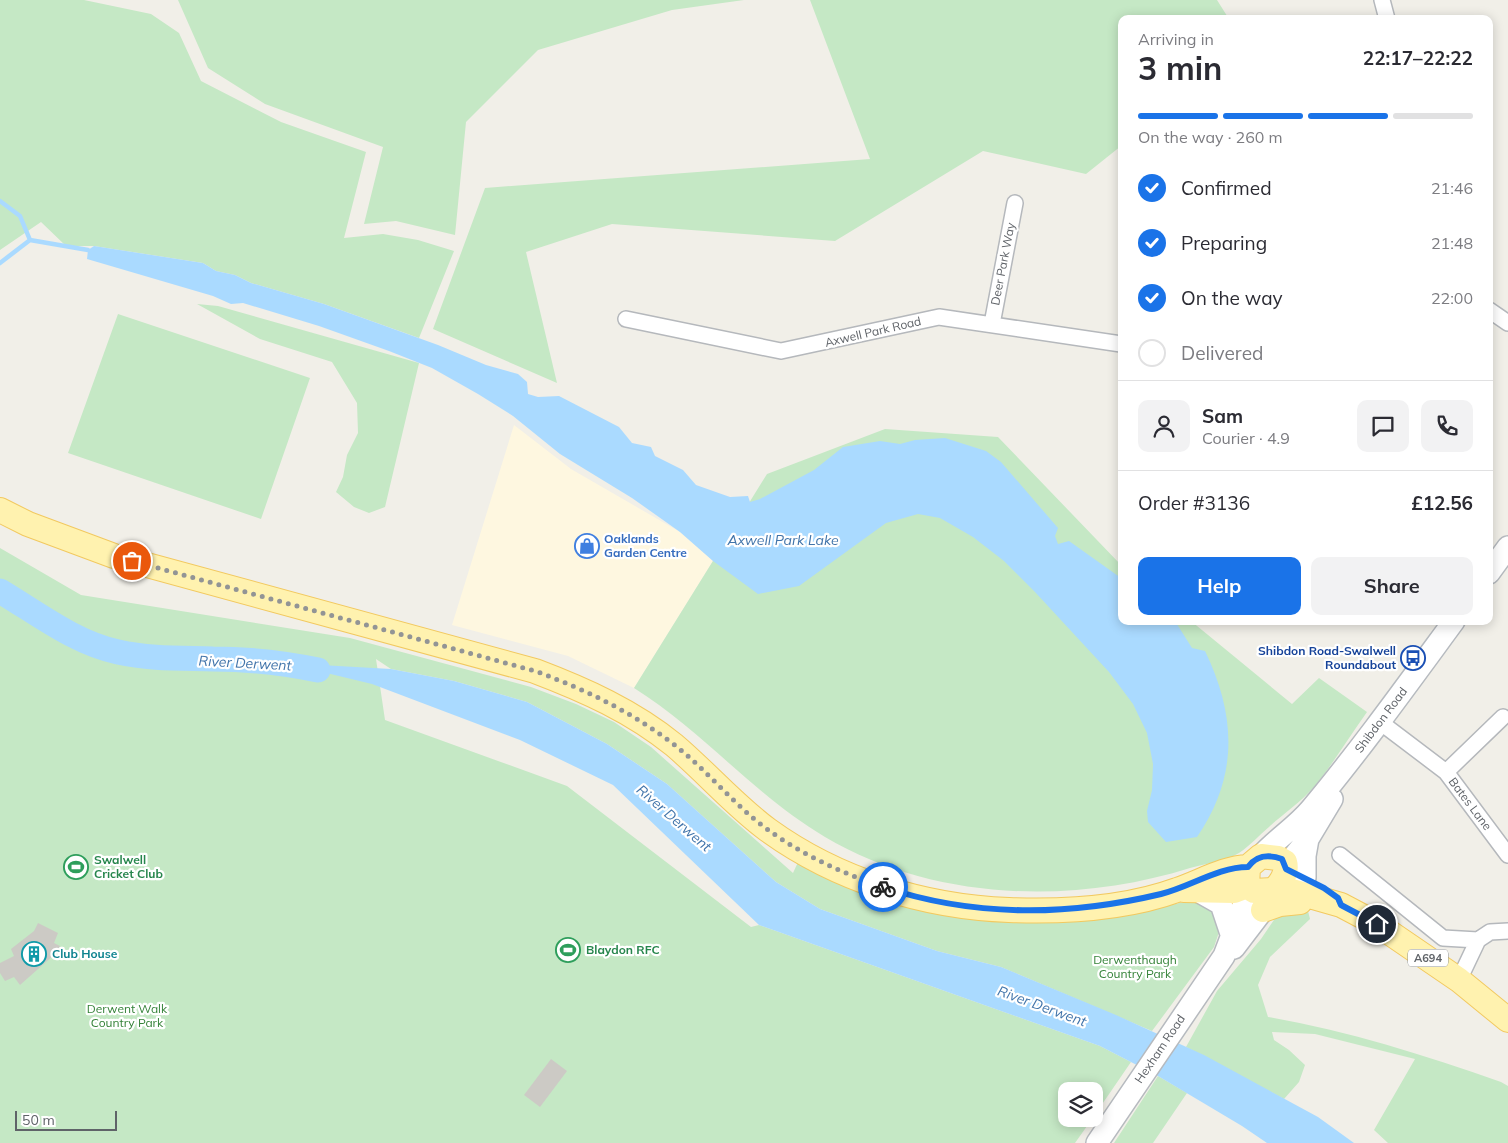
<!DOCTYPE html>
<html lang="en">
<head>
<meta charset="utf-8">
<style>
  :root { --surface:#fff; --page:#f2f2f3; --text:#2b2b33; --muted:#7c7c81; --line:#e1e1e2; --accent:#1a73e8 }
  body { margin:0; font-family:Mulish,sans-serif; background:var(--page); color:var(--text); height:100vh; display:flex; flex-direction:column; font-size:19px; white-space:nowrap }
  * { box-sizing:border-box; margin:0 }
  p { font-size:16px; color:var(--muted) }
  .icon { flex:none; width:28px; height:28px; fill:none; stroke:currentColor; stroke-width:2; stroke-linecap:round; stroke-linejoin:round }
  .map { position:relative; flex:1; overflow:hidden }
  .panel { position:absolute; left:1118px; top:15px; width:375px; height:610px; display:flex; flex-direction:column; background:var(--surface); border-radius:10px; box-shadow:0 2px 12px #0003 }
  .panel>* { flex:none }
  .fabs { position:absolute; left:1058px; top:1082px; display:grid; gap:10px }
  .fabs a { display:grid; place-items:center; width:45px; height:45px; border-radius:10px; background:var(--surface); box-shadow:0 2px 12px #0003; font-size:25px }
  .scale { position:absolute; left:15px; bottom:12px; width:102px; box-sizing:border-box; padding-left:5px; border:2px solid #5f6368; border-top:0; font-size:14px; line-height:18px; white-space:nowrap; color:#5f6368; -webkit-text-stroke:4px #fff; paint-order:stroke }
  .pin { position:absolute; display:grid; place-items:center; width:42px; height:42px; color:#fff; margin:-21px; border:2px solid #fff; border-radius:50%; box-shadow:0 1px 5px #0007 }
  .courier { position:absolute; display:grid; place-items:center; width:50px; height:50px; margin:-25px; border:4px solid #1a73e8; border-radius:50%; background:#fff; color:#222; box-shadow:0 1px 6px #0007 }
  .summary em { font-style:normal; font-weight:700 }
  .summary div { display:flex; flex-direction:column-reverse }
  .summary { display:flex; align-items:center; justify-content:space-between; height:85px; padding:0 20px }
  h1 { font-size:32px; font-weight:700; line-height:38px }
  .bar { display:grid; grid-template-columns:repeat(4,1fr); gap:8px 5px; align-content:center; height:60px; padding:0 20px }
  .bar i { height:6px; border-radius:4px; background:var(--line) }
  .bar .current { background:var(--accent) }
  .bar p { grid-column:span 4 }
  .line { display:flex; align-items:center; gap:12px; padding:0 20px; border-top:1px solid var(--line) }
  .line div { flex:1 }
  .round { display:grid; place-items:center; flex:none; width:52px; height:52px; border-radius:10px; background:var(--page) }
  ol { padding:0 20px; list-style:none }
  li { display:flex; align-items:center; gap:15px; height:55px }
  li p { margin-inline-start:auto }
  li .icon { padding:5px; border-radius:50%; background:var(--accent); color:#fff; stroke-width:4 }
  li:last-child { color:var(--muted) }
  li i { width:28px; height:28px; border:2px solid var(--line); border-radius:50% }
  .button { display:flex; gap:10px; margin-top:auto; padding:10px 20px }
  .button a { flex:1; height:58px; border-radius:10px; background:var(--accent); color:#fff; font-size:20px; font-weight:700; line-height:58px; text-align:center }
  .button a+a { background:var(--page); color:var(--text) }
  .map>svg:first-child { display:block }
  .commercial { fill:#fef7e0 }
  .green { fill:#c5e8c5 }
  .water { fill:#aadaff }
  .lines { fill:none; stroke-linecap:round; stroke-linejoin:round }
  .stream { stroke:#aadaff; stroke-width:4.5 }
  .river { stroke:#aadaff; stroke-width:25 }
  .building { fill:#cccac5 }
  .street-casing { stroke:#b5b8bc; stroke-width:18 }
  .secondary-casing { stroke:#b6babf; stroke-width:24 }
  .primary-casing { stroke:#f2c960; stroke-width:26 }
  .street { stroke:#fff; stroke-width:15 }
  .secondary { stroke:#fff; stroke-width:21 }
  .primary { stroke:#fff2af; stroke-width:24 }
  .done { stroke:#929495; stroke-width:5; stroke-dasharray:0 9 }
  .route { stroke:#1a73e8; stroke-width:6 }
  .labels { text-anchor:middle; stroke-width:4.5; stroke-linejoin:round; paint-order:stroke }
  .shield { fill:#fff; stroke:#8f9295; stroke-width:1 }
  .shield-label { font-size:11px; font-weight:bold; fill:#5f6368 }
  .street-label { font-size:12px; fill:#5f6368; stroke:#fff }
  .shop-label { font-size:12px; font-weight:bold; fill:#366cbe; stroke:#fff; text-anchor:start }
  .transit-label { font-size:12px; font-weight:bold; fill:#164399; stroke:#fff; text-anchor:end }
  .leisure-label { font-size:12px; font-weight:bold; fill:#27864d; stroke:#fff; text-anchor:start }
  .culture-label { font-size:12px; font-weight:bold; fill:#0d838f; stroke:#fff; text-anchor:start }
  .park-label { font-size:12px; fill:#348238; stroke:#fff }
  .water-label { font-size:14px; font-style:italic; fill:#4174aa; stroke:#fff }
</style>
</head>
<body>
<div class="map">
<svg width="1508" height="1143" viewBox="0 0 1508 1143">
  <rect width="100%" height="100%" fill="#f1efe8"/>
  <path class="commercial" d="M514,425l57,44 109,63 33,29 -79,127 -66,-32 -116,-31z"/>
  <path class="green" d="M0,0h84l67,14 28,19 22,48 80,41 85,30 -22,86 39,-4 35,6 36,11 -35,87 -95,-34 -73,-21 -16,-8 -19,-4 -13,-8 -109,-17h-28l-25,-24 -41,28z
    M178,0h566l-72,10 -134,40 -72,72 -11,113 -59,-14 -32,3 19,-77 -118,-43 -57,-36z
    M810,0h407l12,19h-108v127l-35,28 -103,-23 -148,90 -223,-17 -86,28 31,131 -124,-54 52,-141 385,-29z
    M197,304l21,2 201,57 -34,144 -16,6 -15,-6 -18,-15 7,-15 4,-22 11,-22 -1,-30 -25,-41 -72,-23z
    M118,314l192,64 -49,141 -193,-66z
    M885,429l113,8 123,128v56h70l101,83 27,-26 48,34c-18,25 -34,52 -53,75 -13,15 -31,27 -45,40 -10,8 -19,19 -30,26 -13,8 -34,11 -49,15 -118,37 -257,33 -365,-31 -70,-41 -122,-106 -191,-149l133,-214z
    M0,548l81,47 269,43 181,49 45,17 38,18 37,25 142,126 6,-13 69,32 65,21 81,8 110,-5 64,-15 13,3 10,6 8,22 -5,15 -62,84 -151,-64 -64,-16 -117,-42 -44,-27 -109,-98 -60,-40 -80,-42 -73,-21 -63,-12 -15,-10 9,61 182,66 184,141 8,-2 341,121 31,16 -37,54v-25h-28v28h26l-17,24h-1075z
    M1294,909l14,2 2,8 -40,38 -12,28 10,32c80,14 156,38 233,65l7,4v57h-120l-14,-13 41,-71 -100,-25 -43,-2 2,8 15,10 16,15 -6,17 -15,17 -98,-52 31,-56 44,-52 17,-25z
    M1158,1076l29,17 -34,50h-39z"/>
  <path class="water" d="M94,246l109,17 13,8 19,4 16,8 73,21 114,41 48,20 32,9 9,8 1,12 10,3 21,-1 60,31 13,16 19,4 4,9 28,14 13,15 34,12 18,-1 2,6 10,-3 54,-29 29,-23 37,-6 20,3 15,-4 30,-2 41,13 15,11 57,66 -3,8 3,8 11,-3 52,37v43h54l17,27 13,3c31,64 34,125 -8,186l-31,5 -18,-20 -1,-11 5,-21 1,-26 -6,-31 -14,-29 -24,-32 -74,-80 -31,-31 -31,-24 -33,-19 -22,-4 -32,9 -87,63 -41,8 -45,-33 -33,-29 -48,-34 -72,-44 -47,-38 -35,-22 -46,-26 -43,-17 -70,-25 -76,-23 -12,1 -18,-8 -126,-37 1,-9z
    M285,663l106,6 63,12 73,21 80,42 60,40 109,98 44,27 117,42 64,16 115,48 88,40 114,62 36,26h-87l-25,-17 -84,-50 -58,-30 -341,-121 -146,-140 -93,-45 -148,-56z"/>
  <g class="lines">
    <path class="stream" d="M0,201l20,15 10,24
      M0,263l30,-23 58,10"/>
    <path class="river" d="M0,591c37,22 75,52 118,61 32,7 62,6 95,7 35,0 71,4 105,11"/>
  </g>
  <path class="building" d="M38,923l20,10 -4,10 6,3 -5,8 -35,31 -6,-8 -9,4 -5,-8v-10l14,-7 -3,-7 23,-18z
    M551,1059l16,12 -27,36 -16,-12z"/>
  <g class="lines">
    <defs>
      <path id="street" d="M1382,0l5,19
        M1489,310l19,13
        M626,319l155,32 158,-34 182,27
        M992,324l23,-121
        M1380,722l66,50 62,83
        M1446,772l57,-55
        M1340,855l103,83 35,2 12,-8 18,-1
        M1459,980l19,-40"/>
      <path id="secondary" d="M1489,573l19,-26
        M1261,856c15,-17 35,-29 50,-47 50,-60 96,-124 143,-188
        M1286,866l22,-27 24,-40
        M1305,878v-22l3,-17
        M1198,891l23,13 11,33
        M1234,948l29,-38 8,-14
        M1097,1143l127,-187 25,-66"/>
      <path id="primary" d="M0,510l28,14 86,32 421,115c50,19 97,40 139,74 32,27 60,60 94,85 69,50 156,77 241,80 55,2 116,-1 168,-20 24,-8 46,-22 71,-23
        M1261,856l17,2 7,4c3,10 -4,22 -12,28l-19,1 -7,-5 1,-19z
        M1278,887l63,18 36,19 82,56 49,40
        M1184,890l50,1 13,-5
        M1263,910l17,-6 20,-2"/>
    </defs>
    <use href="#street" class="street-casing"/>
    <use href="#secondary" class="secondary-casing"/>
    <use href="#primary" class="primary-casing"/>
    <use href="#street" class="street"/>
    <use href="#secondary" class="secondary"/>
    <use href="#primary" class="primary"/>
  </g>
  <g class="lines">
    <path class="done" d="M132,561l403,110c51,19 93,39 137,72 29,22 53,51 81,75 37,31 83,53 130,69"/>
    <path class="route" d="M883,887c90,30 186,29 278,7 29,-7 57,-27 87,-27 9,-12 20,-13 34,-8l4,10 38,19 14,10 3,7 36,19"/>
  </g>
  <defs>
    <symbol id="shop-ring" viewBox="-11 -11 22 22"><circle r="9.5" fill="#fff" stroke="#3f7fe0" stroke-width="1.5"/><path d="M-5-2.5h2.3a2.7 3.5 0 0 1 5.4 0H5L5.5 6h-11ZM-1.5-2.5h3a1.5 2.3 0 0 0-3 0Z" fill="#3f7fe0"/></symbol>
    <symbol id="bus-ring" viewBox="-11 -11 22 22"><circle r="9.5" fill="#fff" stroke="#1a4fb4" stroke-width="1.5"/><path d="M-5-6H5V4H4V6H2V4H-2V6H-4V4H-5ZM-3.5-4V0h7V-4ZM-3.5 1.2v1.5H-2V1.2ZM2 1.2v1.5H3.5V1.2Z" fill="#1a4fb4"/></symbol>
    <symbol id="stadium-ring" viewBox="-11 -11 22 22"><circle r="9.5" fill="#fff" stroke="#2e9e5b" stroke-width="1.5"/><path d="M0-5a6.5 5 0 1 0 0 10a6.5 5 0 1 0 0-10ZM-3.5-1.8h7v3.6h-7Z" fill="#2e9e5b"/></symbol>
    <symbol id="building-ring" viewBox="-11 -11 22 22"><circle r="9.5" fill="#fff" stroke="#0f9aa8" stroke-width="1.5"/><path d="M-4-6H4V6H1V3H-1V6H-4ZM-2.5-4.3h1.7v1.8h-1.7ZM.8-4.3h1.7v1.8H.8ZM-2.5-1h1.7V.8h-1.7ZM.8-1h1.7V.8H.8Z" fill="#0f9aa8"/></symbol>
  </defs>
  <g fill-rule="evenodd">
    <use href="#shop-ring" x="573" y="532" width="28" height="28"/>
    <use href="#bus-ring" x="1399" y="644" width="28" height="28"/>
    <use href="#stadium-ring" x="62" y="853" width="28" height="28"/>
    <use href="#stadium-ring" x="554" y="936" width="28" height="28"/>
    <use href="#building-ring" x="20" y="940" width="28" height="28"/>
  </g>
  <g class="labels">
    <rect class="shield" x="1408" y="949.5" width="40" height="17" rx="4"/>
    <g class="shield-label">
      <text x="1428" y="962">A694</text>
    </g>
    <g class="street-label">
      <text transform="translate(1003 264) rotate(-79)" y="4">Deer Park Way</text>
      <text transform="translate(873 332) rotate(-13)" y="4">Axwell Park Road</text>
      <text transform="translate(1381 720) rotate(-53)" y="4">Shibdon Road</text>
      <text transform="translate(1470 804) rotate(53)" y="4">Bates Lane</text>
      <text transform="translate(1160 1049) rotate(-56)" y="4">Hexham Road</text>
    </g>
    <g class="shop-label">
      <text x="604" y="543">Oaklands<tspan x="604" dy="14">Garden Centre</tspan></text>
    </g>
    <g class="transit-label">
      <text x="1396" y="655">Shibdon Road-Swalwell<tspan x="1396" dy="14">Roundabout</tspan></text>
    </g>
    <g class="leisure-label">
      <text x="94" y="864">Swalwell<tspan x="94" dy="14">Cricket Club</tspan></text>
      <text x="586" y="954">Blaydon RFC</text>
    </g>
    <g class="culture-label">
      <text x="52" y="958">Club House</text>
    </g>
    <g class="park-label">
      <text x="1135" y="964">Derwenthaugh<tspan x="1135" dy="14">Country Park</tspan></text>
      <text x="127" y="1013">Derwent Walk<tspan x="127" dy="14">Country Park</tspan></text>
    </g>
    <g class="water-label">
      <text x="783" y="545">Axwell Park Lake</text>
      <text transform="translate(245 663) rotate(3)" y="5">River Derwent</text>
      <text transform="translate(674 818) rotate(41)" y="5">River Derwent</text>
      <text transform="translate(1042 1006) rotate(20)" y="5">River Derwent</text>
    </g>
  </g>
</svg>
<div class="fabs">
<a><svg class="icon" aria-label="layers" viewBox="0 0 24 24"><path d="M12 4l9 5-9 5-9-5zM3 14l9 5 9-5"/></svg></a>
</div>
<div class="scale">50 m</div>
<div class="pin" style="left:132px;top:561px;background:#ea580c"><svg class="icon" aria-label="bag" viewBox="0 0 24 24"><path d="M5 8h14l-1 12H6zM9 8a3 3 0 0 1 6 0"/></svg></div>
<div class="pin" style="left:1377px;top:924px;background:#1f2937"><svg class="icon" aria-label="home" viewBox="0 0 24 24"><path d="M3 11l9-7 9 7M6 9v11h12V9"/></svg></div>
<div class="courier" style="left:883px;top:887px"><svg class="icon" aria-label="bike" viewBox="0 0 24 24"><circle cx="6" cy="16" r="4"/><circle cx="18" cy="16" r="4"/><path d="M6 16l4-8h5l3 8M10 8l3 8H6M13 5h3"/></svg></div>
<section class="panel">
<div class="summary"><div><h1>3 min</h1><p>Arriving in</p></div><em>22:17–22:22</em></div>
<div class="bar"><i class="current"></i><i class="current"></i><i class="current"></i><i></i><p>On the way · 260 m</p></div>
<ol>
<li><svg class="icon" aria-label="check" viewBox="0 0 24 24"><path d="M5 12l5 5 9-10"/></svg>Confirmed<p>21:46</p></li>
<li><svg class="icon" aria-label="check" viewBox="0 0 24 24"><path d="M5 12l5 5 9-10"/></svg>Preparing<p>21:48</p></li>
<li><svg class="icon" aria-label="check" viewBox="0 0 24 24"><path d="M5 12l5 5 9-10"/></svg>On the way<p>22:00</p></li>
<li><i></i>Delivered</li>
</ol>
<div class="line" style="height:90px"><a class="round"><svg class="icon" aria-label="person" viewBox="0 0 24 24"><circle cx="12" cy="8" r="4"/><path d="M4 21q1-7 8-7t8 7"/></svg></a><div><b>Sam</b><p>Courier · 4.9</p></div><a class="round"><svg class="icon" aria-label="chat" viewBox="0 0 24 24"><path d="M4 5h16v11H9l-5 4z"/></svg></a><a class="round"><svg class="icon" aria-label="phone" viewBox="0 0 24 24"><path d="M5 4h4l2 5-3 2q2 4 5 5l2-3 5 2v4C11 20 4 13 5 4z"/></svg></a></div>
<div class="line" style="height:65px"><div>Order #3136</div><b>£12.56</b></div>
<div class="button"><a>Help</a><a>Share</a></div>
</section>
</div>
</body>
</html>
